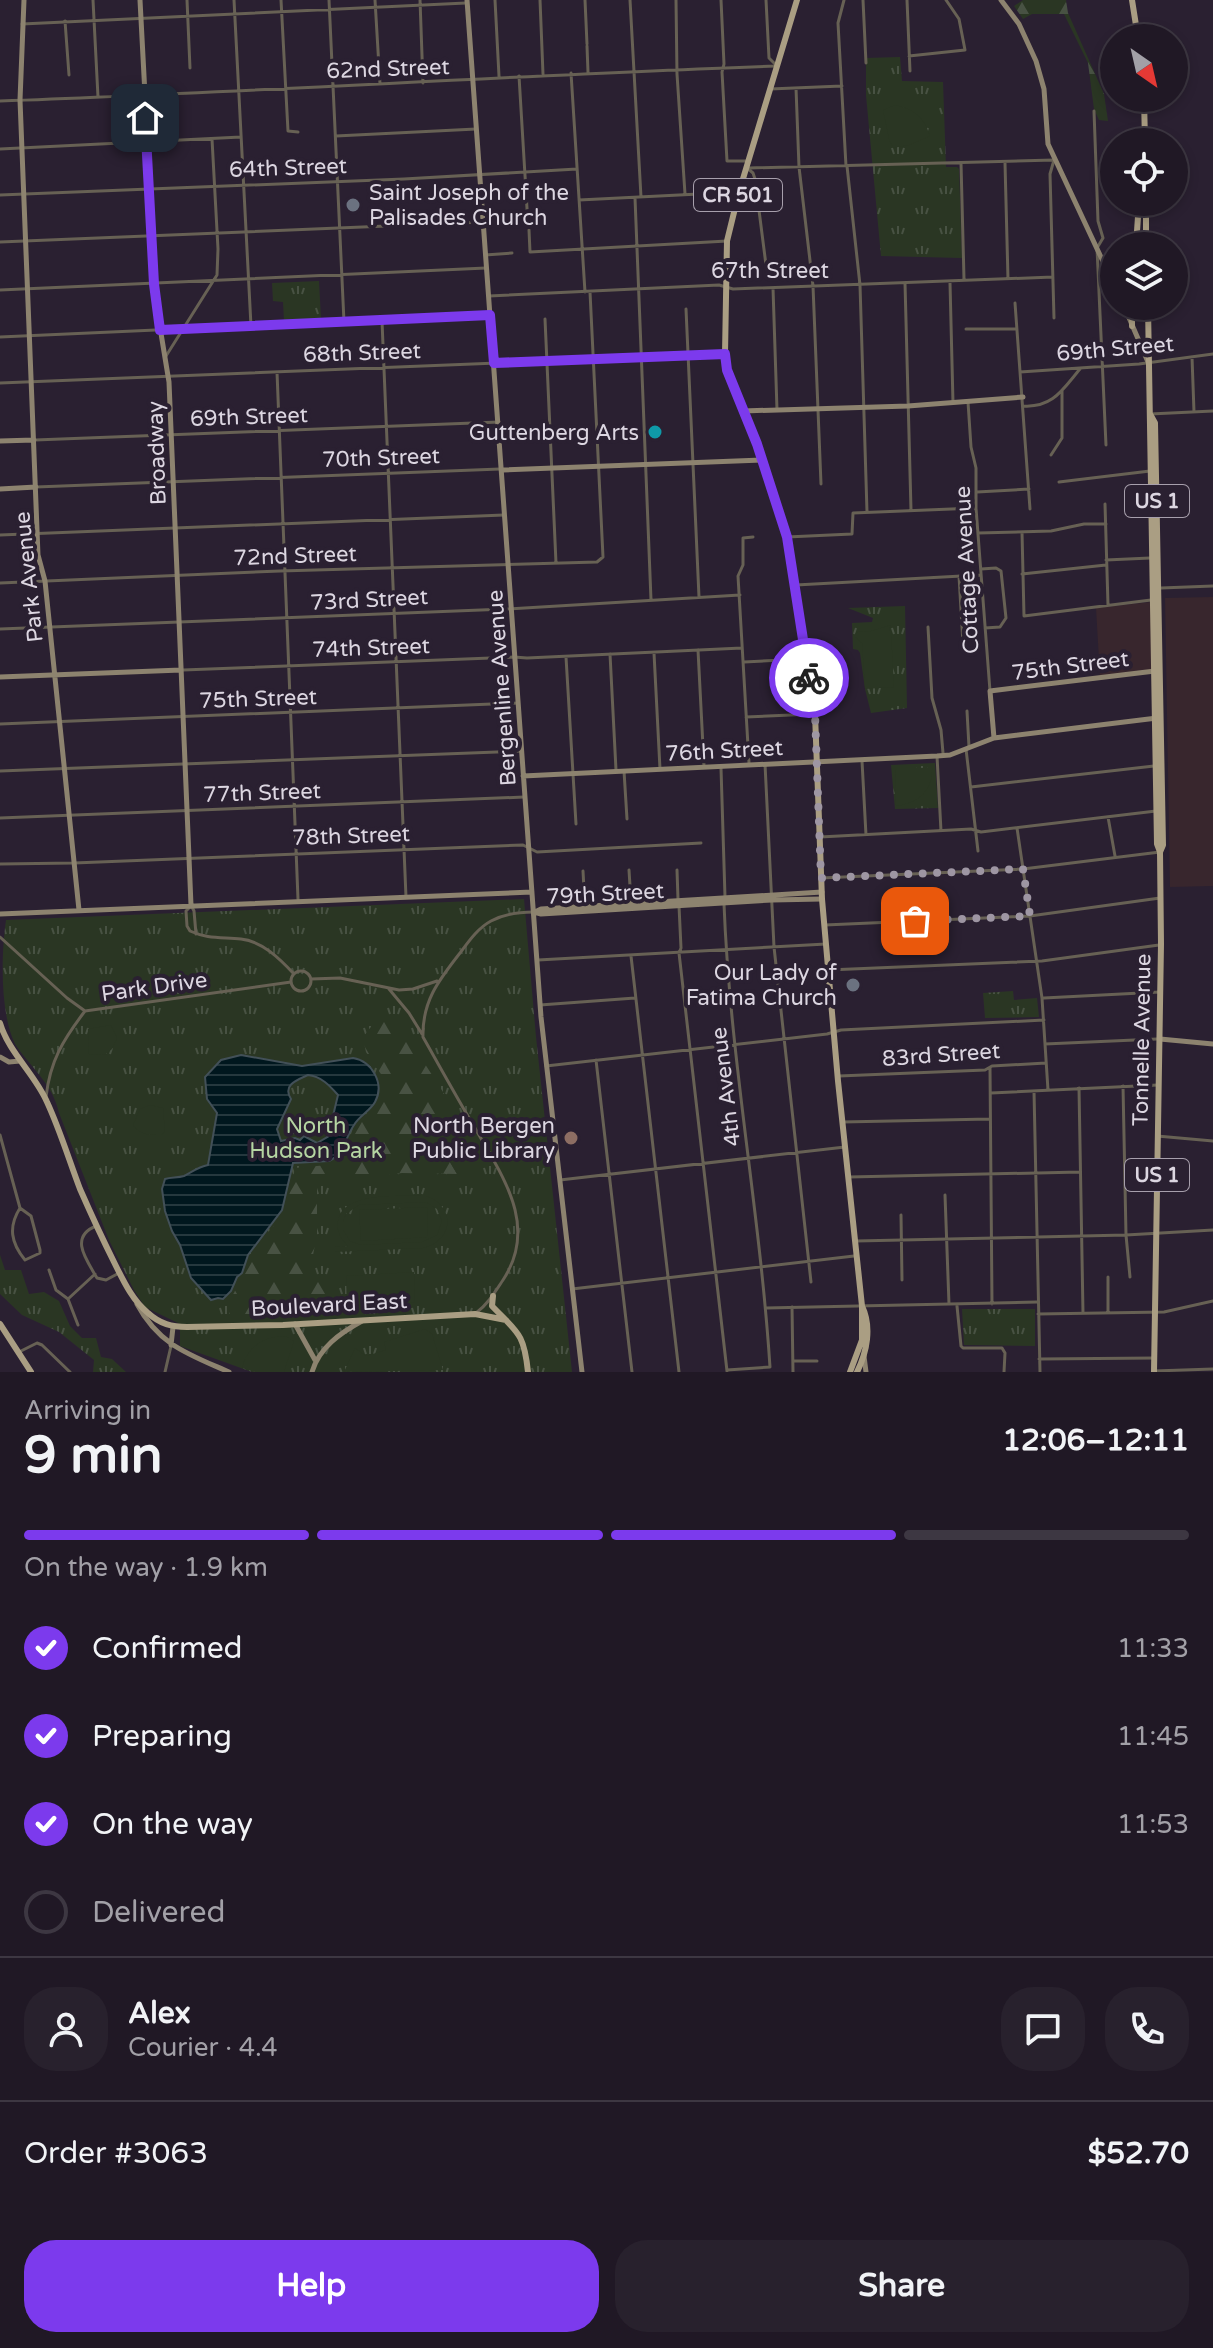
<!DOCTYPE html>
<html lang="en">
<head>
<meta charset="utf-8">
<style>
  :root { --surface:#201825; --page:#28212d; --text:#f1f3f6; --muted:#a2a0a7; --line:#3d3742; --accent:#7c3aed }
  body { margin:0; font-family:"Varela Round",sans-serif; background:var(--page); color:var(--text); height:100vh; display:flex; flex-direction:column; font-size:30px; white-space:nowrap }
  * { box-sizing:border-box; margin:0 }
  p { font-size:26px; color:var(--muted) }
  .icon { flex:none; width:44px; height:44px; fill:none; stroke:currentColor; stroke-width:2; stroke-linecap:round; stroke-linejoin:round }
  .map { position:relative; height:1372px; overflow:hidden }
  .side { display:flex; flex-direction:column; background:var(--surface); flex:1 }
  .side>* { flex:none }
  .needle { width:52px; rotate:146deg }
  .controls { position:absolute; left:1100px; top:24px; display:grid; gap:16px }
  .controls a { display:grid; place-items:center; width:88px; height:88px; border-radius:50%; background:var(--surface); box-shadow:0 4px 12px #0003,0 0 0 2px var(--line); font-size:40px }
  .pin { position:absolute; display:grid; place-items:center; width:68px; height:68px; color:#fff; margin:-34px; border-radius:16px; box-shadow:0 4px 12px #0006 }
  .courier { position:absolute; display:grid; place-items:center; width:80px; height:80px; margin:-40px; border:6px solid #7c3aed; border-radius:50%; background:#fff; color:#222; box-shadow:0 2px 10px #0007 }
  .headline em { font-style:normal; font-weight:800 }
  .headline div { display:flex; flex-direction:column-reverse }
  .headline { display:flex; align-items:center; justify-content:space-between; height:136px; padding:0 24px }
  h1 { font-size:52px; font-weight:800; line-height:60px }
  .bar { display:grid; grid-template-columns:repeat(4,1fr); gap:12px 8px; align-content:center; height:96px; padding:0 24px }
  .bar i { height:10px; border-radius:6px; background:var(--line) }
  .bar .on { background:var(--accent) }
  .bar p { grid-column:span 4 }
  .line { display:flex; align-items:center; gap:20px; padding:0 24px; border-top:2px solid var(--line) }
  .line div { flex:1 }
  .round { display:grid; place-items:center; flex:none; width:84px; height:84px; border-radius:32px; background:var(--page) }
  ol { padding:0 24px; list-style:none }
  li { display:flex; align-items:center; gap:24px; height:88px }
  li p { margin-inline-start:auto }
  li .icon { padding:8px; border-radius:50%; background:var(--accent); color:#fff; stroke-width:4 }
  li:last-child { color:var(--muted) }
  li i { width:44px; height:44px; border:4px solid var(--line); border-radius:50% }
  .cta { display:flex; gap:16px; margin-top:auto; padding:16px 24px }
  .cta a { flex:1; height:92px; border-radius:32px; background:var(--accent); color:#fff; font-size:32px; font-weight:800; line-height:92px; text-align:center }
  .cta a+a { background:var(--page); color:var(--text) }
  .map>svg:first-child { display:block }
  .commercial { fill:#38262d }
  .grass { fill:url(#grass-tufts) }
  .forest { fill:url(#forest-firs) }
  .pitch { fill:#2a3623; fill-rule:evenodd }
  .water { fill:url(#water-rules); stroke:#425058; stroke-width:2; fill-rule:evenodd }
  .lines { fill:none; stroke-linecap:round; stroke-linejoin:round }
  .street { stroke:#676154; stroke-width:3 }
  .secondary { stroke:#8d836f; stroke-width:5 }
  .primary { stroke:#aa9e83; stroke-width:6 }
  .done { stroke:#9e96a3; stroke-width:8; stroke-dasharray:0 14.4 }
  .route { stroke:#7c3aed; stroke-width:10 }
  .worship-dot { fill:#6b7280; stroke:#2a2031; stroke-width:3 }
  .culture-dot { fill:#0f9aa8; stroke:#2a2031; stroke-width:3 }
  .education-dot { fill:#8d6e63; stroke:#2a2031; stroke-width:3 }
  .labels { text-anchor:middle; stroke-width:8; stroke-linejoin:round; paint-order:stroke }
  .shield { fill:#2a2031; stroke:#a79fac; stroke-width:2 }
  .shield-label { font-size:20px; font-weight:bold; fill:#dcd6e1 }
  .street-label { font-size:22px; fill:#dcd6e1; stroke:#2a2031 }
  .poi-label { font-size:22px; fill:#dcd6e1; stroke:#2a2031; text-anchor:end }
  .park-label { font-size:22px; fill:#b5d5a2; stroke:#2a2031 }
</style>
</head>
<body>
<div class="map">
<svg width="1213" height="1372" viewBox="0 0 1213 1372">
  <defs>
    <pattern id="grass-tufts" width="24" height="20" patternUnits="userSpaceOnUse" patternTransform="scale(2)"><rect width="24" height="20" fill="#2a3623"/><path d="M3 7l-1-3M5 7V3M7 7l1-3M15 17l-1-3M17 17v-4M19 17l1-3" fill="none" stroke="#485243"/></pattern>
    <pattern id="forest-firs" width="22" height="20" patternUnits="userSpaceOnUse" patternTransform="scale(2)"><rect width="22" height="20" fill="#2a3623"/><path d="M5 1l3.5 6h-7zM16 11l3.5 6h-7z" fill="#485243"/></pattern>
    <pattern id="water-rules" width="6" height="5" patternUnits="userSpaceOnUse" patternTransform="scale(2)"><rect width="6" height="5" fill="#00171e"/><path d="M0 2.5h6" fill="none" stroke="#25383e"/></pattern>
  </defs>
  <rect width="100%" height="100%" fill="#2a2031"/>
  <path class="commercial" d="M1213,597v289l-43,1 -5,-289z
    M1151,602l2,68 -53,7 -4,-69z"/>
  <path class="grass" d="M900,57l2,24 41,1 3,85h11l2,2 3,89 -81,-2 -15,-161v-37z
    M319,281l2,38 -37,1 -1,-18 -10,-1 -1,-18z
    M905,606l2,102 -36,5 -6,-24 -5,-36 -2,-3 -5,-1 -1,-26 20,-1 1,-4 -25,-10z
    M935,763l3,45 -43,1 -4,-44z
    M524,899l12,138 36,335h-320l-72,-26v-22l-35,-17 -11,-17 -25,-50 -50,-127c-6,-29 -28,-45 -44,-69 -15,-31 -14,-88 -9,-124z
    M1013,991l1,9 23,-2 2,19 -54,1 -2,-25z
    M0,1255l5,15h16l8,24 15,-2 15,9 11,25 12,12h14l5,19 11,2 14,13h-33l1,-12 -35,-28 -37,-17 -22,-21z
    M962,1309h73v37l-71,-1z"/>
  <path class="forest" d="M1023,0h43l2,13 36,81 4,27 -9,-1 -5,-11 -6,-46 -24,-49h-32l-9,5 -9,-13z
    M394,1016l69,107 -27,16 21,35 -55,-1 -85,11v51l-4,20 3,20 19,2 4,40 -107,4 -6,-19 8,-9 22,-48 24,-26 10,-27 5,-24 33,-3 15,-10 9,-19 35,-53 -21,-31 -3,-14c8,-13 15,-20 31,-22z"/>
  <path class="pitch" d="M895,105c19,4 29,12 35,31l-21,9 -16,3 -4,-9 -6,-29z
    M891,625l-2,5 2,1 3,56 -29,2 -3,-46 -7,-6v-3l4,-3 9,1z
    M897,768h35c1,23 -14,35 -36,38l-1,-35z
    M111,1025l6,13 -5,11 -7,6 -16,-1 -1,-25z
    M150,1105l13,3 2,24 -4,3c-12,0 -21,0 -28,-10l7,-16z
    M426,1196c30,10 28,45 -3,52l-88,4v-5l13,-1c-8,-8 -13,-17 -9,-29 7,-25 65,-21 87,-21zM426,1202l11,7 5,12 -5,14 -15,7 -61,3 -11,-4 -7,-11v-8l3,-8 13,-9z
    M427,1207l1,30 -67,4 -2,-31z
    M414,1272l1,30 -68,4 -1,-30z
    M425,1329l7,5 11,36 -99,2 11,-24 11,8 20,-6 -2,-8z
    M280,1336l7,1 7,4 -10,31h-29l-13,-4c5,-20 18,-29 38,-32z"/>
  <path class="water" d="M241,1055l61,11 51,-8c19,3 32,26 22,44 -5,9 -16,14 -21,23 -9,13 -10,29 -25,36l-36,2 -11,47 -34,45 -6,18 -5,4 -6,14 -8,8 -5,-1 -7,2 -20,-22 -11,-33 -8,-14 -7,-20 -3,-22 3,-10c6,-2 12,-1 19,-3 8,-4 14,-9 24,-11l9,-52 -10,-14 -2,-22 16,-17zM308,1075c13,1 22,11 30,20l-6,25 2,6 -5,10 -12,7 -13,-7 -4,4 -5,-2 -14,3 -4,-12 14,-30c-9,-14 6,-19 17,-24z"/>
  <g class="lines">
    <path class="street" d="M93,0l5,97
      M187,0l3,68
      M234,0l17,326
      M281,0l7,131 10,1
      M329,0l15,322
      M375,0l5,84
      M420,0l3,83
      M495,0l4,76
      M540,0l3,74
      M585,0l2,44
      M630,0l11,197
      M676,0l1,74 8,120
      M721,0l3,64 -2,8 5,89h19
      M766,0l3,58 8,8
      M844,0l-6,23 8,143
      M863,0l3,63
      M907,0l3,71
      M65,21l4,54
      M22,24l444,-21
      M587,46l1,26
      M909,56l56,-6 -6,-31 -13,-19
      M571,73l14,219
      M519,76l9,149
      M796,88l3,79 14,119 8,198
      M770,89l72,-3
      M0,101c259,-9 517,-26 775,-35
      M1094,111l4,110 5,17 -6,10 9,197
      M336,136l140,-7
      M0,149l241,-12
      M961,163l3,116
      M1005,163l3,116
      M847,166l13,119 7,227
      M747,168l6,5 2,6 11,86
      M749,168l305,-8 -4,14 4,144
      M0,195l404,-16 173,-10
      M635,198l16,402
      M579,200l160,-8
      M529,230l1,22 197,-11
      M0,242l483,-20
      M485,255l27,-2
      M905,283l6,227
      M950,283l3,120
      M773,288l4,122
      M0,290l486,-22
      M489,296l230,-11 14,4 320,-12
      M1015,303l15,206
      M686,309l13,288
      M545,319l11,244
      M382,321l24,576
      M966,329h51
      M0,337l490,-22
      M166,356l51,-81 1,-26 -6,-110
      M1192,357l2,55
      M277,372l21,527
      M1020,372l119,-8 74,-10
      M0,383l724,-29
      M968,402l3,45 5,21v40l14,183
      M1023,406c30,2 40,-17 57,-37
      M1150,414l63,-3
      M35,440l464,-18
      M1051,455l11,-17v-47
      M1059,482l91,-11
      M36,487l464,-18
      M977,492l52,-3
      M1105,504l3,101
      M1022,532l2,84 127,-16
      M978,533l73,-2 33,-7h22
      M0,535l504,-20
      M787,537l65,-3 1,-21 123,-5
      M1106,560l44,-2
      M981,569l15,-1 5,3 5,47 -6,9 -15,1
      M1022,574l84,-9
      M959,576l4,68
      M0,583l280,-12 317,-9 6,-5 -13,-265
      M796,585l184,-10
      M1161,588l52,-2
      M928,627l4,71 9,32 2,23
      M0,629l506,-20 234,-14
      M698,650l6,116
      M654,653l6,116
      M610,654l6,116
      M566,657l10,167
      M744,662l60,-3
      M183,670l331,-13 13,1 215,-10
      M967,711l2,36
      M746,717l68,-3
      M0,724l518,-21
      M966,749l12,102
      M937,756l4,75
      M862,761l4,74
      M749,763l-11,-187 5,-11v-27l10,-1
      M765,764l9,183 37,335
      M721,768l4,129
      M0,771l521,-20
      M624,771l3,48
      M971,787l183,-21
      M1108,817l7,39
      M0,818l524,-21
      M1017,828l25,170 6,92
      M820,837l151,-8 10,3 175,-21
      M0,864l74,-1 449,-18 14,7 164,-9
      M629,870l2,32
      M677,870l1,29
      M583,871l2,37
      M821,878l202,-9 137,-17
      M724,904c6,155 36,308 46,463l-43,3
      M679,906l2,42 -2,5 48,418
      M190,907l-4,4 1,15 3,5c17,8 32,6 51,8 21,2 39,20 53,35
      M192,907l2,4 2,23
      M825,925l205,-9 130,-18
      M0,937l67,61 18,13 206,-29
      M631,956l48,416
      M538,960l288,-16
      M828,970l214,-9 117,-16
      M291 981a10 10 0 1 1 20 0a10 10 0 1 1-20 0Z
      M311,979l29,-1 59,12 14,-1 24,-8
      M389,989l20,24 13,21
      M1044,998l116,-6
      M540,1005l95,-7
      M1045,1044l112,-5
      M596,1060l36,312
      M546,1066l281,-32 14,-4 203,-10
      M990,1068l2,236
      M839,1076l146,-6 7,-4 54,-3
      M1123,1086l3,149 4,42
      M1079,1088l4,225
      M1034,1091l6,281
      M991,1093l167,-8
      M46,1097c4,-36 17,-57 39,-86
      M842,1122l148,-3
      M0,1135l20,73 11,8 9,34v3l-15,7c-14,-17 -17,-33 -5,-52
      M1157,1136l56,5
      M849,1177l231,-5
      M560,1180l285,-33
      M945,1195l4,109
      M901,1215l1,65
      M96,1226c-27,11 -10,33 1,52l9,2 13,-7
      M856,1241l270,-6 87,-5
      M49,1270l7,20 12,9 10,26
      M1108,1277v35
      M572,1289l282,-33
      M68,1299l27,-25
      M957,1306l4,40 2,2h39l3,5 -1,19
      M792,1307l1,65
      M766,1308l271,-6
      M476,1313c12,-9 19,-21 27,-33 36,-55 -1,-104 -28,-152 -18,-30 -35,-61 -52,-91 -1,-36 16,-57 37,-84 9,-12 18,-25 31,-32 13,-7 28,-9 43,-9
      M1038,1314l126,-2 49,-11
      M19,1352l18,-9 5,2 28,27
      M1039,1359l116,-1
      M793,1361h24
      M1154,1371l59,-2
      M165,1372l6,-26"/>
    <path class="secondary" d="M24,0l-4,100 18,455 7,26 34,329
      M140,0l16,303 13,79 22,523
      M467,0l74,1017 41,355
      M1001,0l18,24 17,37 8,28 4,55 66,141
      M1124,306l24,56
      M743,411l165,-5 115,-9
      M0,441l34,-1
      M503,470l259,-10
      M0,489l36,-2
      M0,677l181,-7
      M994,738l-4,-47 165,-20
      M523,776l414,-20 13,-1 44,-17 163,-20
      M534,912l7,2 231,-14 50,-1
      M535,912l6,-3 281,-17
      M0,914l532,-22
      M1160,1039l53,5
      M0,1057l9,5 11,-1
      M137,1304c22,41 51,50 92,68
      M295,1324l20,36
      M171,1345l2,-18
      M864,1356l2,16
      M312,1372c7,-24 28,-39 50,-51"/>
    <path class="primary" d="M797,0l-58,192 -12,49 -2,113 2,16 30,74 30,93 28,177 7,185 16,182 24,225v34l-12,32
      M1132,0l6,38
      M1144,98l1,44
      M1146,202v44
      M1136,246l3,-44
      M1148,306l9,538 3,8 1,92 -7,428
      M1132,326v-20
      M1150,414l5,9 8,422 -3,7
      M0,1023c9,30 35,51 47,79 13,28 22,58 33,87 11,25 22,49 34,73 9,18 18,38 34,51 12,11 24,14 39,14l96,-2 192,-11 31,6
      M493,1296l-1,10c26,27 32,27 36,66
      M0,1324l31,48
      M857,1372c10,-20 15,-45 5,-66"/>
  </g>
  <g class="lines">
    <path class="done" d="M809,678l6,36 6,164 202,-9 7,47 -115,5"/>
    <path class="route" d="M145,118l9,166 6,46 330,-15 4,48 231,-9 2,16 30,74 30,93 22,141"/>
  </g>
  <g class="worship-dot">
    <circle cx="353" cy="205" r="8"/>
    <circle cx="853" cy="985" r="8"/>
  </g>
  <circle class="culture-dot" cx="655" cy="432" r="8"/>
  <circle class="education-dot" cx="571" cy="1138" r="8"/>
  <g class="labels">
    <g class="shield">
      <rect x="694" y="179" width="88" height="32" rx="6"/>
      <rect x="1125" y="485" width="64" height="32" rx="6"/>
      <rect x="1125" y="1159" width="64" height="32" rx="6"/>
    </g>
    <g class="shield-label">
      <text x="738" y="202">CR 501</text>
      <text x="1157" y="508">US 1</text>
      <text x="1157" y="1182">US 1</text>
    </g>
    <g class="street-label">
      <text transform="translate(388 68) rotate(-2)" y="8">62nd Street</text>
      <text transform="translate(288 167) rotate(-2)" y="8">64th Street</text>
      <text x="770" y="278">67th Street</text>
      <text transform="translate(1115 348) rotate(-5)" y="8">69th Street</text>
      <text transform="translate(362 352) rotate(-2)" y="8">68th Street</text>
      <text transform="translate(249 416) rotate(-2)" y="8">69th Street</text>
      <text transform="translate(156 453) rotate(-92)" y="8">Broadway</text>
      <text transform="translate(381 457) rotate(-2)" y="8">70th Street</text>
      <text transform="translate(295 555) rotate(-2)" y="8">72nd Street</text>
      <text transform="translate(966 570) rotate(-93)" y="8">Cottage Avenue</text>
      <text transform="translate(28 577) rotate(-96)" y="8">Park Avenue</text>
      <text transform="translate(369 599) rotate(-3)" y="8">73rd Street</text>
      <text transform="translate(371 647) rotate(-2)" y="8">74th Street</text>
      <text transform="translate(1070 665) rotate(-7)" y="8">75th Street</text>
      <text transform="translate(501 688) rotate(-94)" y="8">Bergenline Avenue</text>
      <text transform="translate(258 698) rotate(-2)" y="8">75th Street</text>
      <text transform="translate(724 750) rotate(-3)" y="8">76th Street</text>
      <text transform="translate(262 792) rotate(-2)" y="8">77th Street</text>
      <text transform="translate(351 835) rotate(-2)" y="8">78th Street</text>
      <text transform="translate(605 893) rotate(-3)" y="8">79th Street</text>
      <text transform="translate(154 986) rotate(-8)" y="8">Park Drive</text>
      <text transform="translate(1141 1040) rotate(-89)" y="8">Tonnelle Avenue</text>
      <text transform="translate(941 1054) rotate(-4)" y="8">83rd Street</text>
      <text transform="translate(725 1087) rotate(-97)" y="8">4th Avenue</text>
      <text transform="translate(329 1304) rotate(-3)" y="8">Boulevard East</text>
    </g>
    <g class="poi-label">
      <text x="369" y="200" text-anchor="start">Saint Joseph of the<tspan x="369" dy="25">Palisades Church</tspan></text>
      <text x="639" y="440">Guttenberg Arts</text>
      <text x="837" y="980">Our Lady of<tspan x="837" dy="25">Fatima Church</tspan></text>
      <text x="555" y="1133">North Bergen<tspan x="555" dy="25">Public Library</tspan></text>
    </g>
    <g class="park-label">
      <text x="316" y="1133">North<tspan x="316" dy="25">Hudson Park</tspan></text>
    </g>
  </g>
</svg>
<div class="controls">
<a><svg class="needle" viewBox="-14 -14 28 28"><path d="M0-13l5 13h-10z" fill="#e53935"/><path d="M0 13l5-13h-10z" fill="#a2a0a7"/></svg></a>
<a><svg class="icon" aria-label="locate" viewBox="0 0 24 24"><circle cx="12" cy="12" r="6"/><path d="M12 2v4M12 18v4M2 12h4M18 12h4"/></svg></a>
<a><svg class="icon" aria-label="layers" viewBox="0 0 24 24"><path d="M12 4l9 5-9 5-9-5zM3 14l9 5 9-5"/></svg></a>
</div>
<div class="pin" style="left:915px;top:921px;background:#ea580c"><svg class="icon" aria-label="bag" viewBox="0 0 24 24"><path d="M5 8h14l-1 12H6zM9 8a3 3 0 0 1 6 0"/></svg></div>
<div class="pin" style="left:145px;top:118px;background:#1f2937"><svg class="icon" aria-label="home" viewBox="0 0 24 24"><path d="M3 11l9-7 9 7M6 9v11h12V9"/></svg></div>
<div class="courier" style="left:809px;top:678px"><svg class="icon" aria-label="bike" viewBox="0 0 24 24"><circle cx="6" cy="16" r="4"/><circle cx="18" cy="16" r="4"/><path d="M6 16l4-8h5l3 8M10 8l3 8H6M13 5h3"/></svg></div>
</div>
<section class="side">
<div class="headline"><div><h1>9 min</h1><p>Arriving in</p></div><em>12:06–12:11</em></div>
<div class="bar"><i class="on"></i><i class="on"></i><i class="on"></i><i></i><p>On the way · 1.9 km</p></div>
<ol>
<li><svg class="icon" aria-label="check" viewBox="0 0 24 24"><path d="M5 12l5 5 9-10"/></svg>Confirmed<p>11:33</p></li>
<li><svg class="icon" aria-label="check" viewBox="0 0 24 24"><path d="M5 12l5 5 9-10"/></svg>Preparing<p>11:45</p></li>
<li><svg class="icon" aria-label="check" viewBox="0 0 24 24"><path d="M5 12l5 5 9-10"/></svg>On the way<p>11:53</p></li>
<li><i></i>Delivered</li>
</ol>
<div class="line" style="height:144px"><a class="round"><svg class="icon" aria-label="person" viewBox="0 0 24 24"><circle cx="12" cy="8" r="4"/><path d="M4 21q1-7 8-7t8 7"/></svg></a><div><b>Alex</b><p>Courier · 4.4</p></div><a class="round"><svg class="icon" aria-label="chat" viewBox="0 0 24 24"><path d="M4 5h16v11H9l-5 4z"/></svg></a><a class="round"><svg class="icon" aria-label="phone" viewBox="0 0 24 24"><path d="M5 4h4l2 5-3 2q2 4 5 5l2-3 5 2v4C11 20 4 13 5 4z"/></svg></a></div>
<div class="line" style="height:104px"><div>Order #3063</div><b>$52.70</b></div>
<div class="cta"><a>Help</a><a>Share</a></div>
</section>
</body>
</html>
